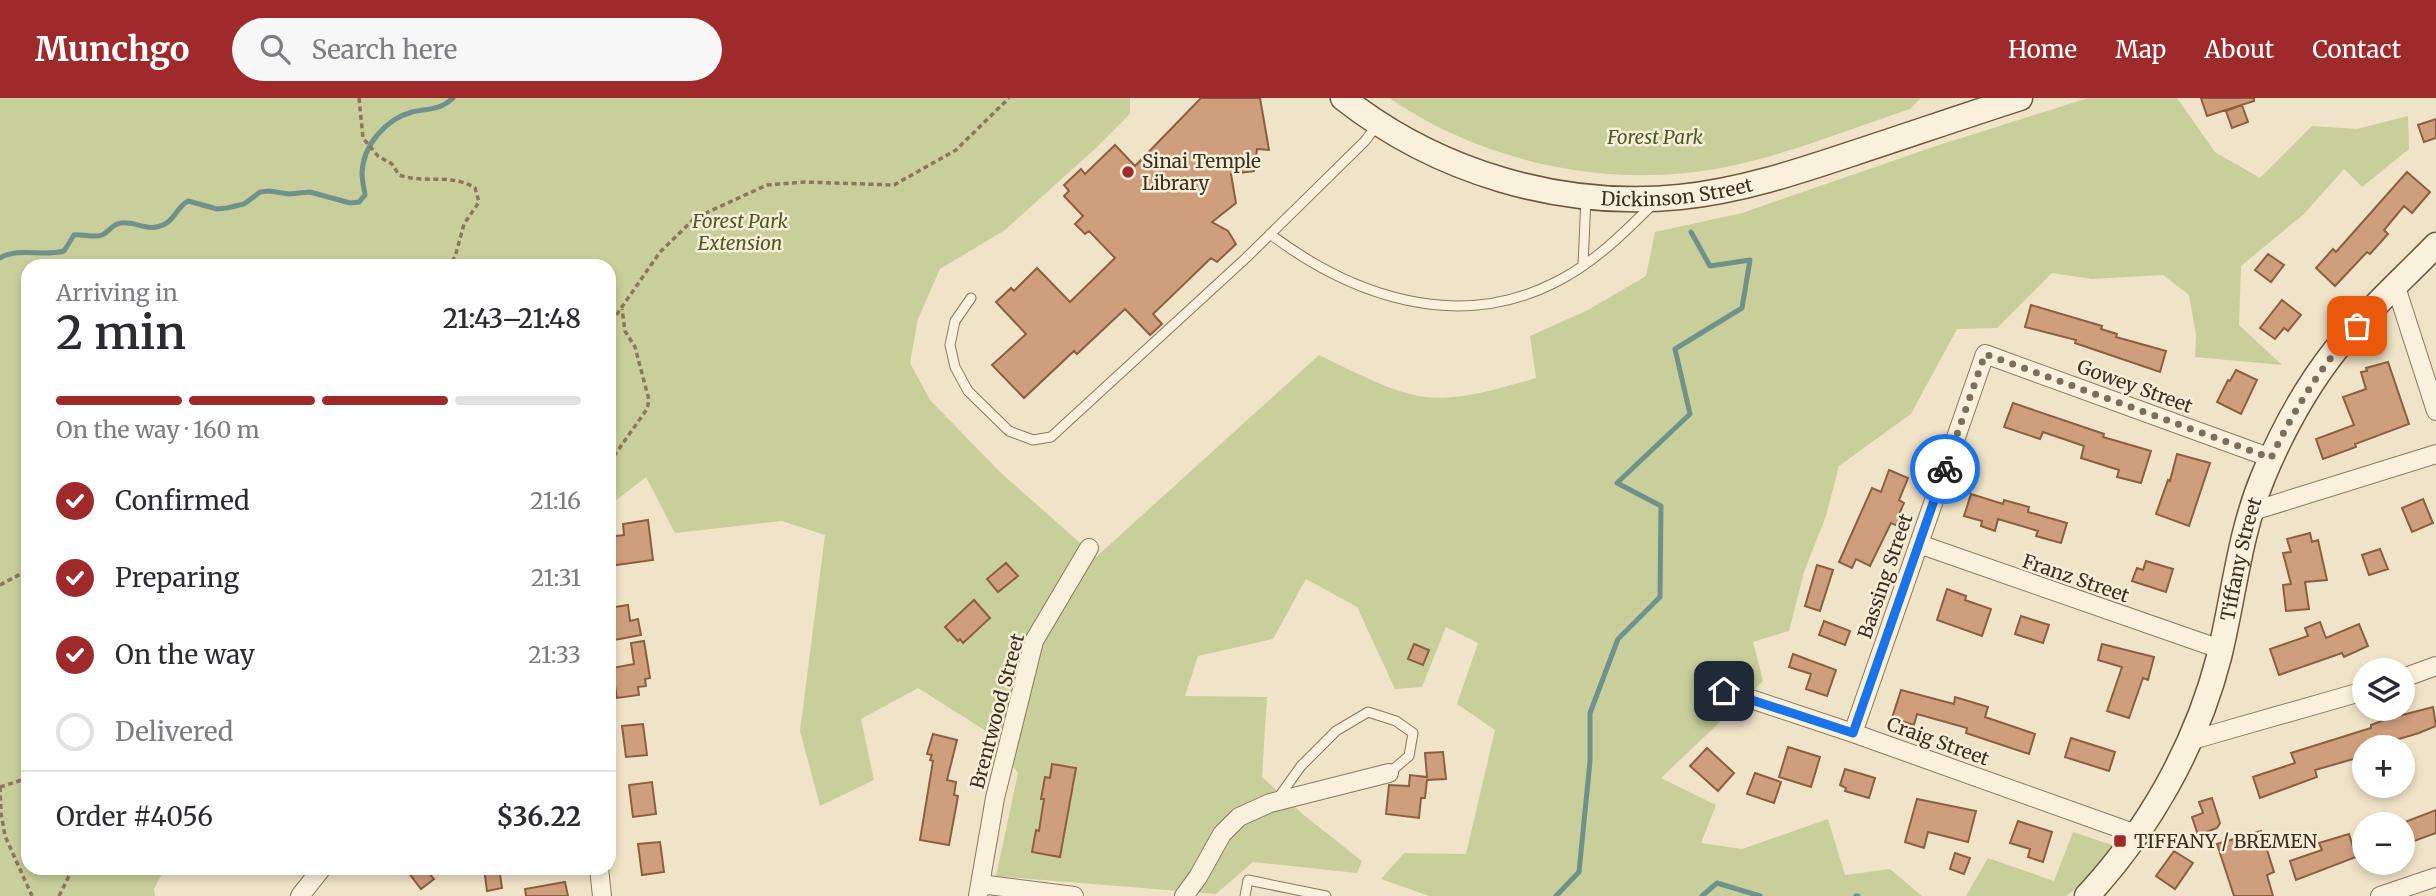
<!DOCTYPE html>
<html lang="en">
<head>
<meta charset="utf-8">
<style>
  :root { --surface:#fff; --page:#f7f7f7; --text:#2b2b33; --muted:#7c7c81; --line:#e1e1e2; --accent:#9e2a2b }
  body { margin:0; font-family:Merriweather,serif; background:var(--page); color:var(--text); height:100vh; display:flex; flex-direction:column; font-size:26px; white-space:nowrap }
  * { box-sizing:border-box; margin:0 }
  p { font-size:23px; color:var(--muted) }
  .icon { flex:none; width:38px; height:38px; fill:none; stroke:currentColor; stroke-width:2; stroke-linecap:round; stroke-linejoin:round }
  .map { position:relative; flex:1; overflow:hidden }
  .details { position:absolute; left:21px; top:161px; width:595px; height:616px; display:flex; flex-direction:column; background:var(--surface); border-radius:21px; box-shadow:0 4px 10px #0003 }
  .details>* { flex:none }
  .controls { position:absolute; left:2352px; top:560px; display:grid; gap:14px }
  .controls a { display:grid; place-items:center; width:63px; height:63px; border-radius:50%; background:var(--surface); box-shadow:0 4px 10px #0003; font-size:35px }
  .pin { position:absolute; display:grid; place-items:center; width:60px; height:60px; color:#fff; margin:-30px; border-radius:14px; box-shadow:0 4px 10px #0006 }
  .courier { position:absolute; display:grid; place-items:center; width:70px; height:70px; margin:-35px; border:5px solid #1a73e8; border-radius:50%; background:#fff; color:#222; box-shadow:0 2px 9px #0007 }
  .headline em { font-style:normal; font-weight:600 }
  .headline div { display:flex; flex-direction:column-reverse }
  .headline { display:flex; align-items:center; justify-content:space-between; height:119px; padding:0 35px }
  h1 { font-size:46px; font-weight:600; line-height:52px }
  .bar { display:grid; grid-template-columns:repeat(4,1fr); gap:10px 7px; align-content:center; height:84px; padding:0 35px }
  .bar i { height:9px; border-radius:5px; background:var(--line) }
  .bar .selected { background:var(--accent) }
  .bar p { grid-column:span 4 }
  .line { display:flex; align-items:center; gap:18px; padding:0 35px; border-top:2px solid var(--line) }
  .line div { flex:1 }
  ol { padding:0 35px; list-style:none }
  li { display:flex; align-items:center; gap:21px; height:77px }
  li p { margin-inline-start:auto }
  li .icon { padding:7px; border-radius:50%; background:var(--accent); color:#fff; stroke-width:4 }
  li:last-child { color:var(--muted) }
  li i { width:38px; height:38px; border:4px solid var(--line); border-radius:50% }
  header { display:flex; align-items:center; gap:42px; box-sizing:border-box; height:98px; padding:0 35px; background:var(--accent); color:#fff }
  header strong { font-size:33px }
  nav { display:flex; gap:38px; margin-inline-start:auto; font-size:24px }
  .search { width:490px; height:63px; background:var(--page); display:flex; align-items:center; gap:18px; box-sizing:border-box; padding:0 24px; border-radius:38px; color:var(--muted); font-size:26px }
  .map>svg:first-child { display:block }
  .green { fill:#c9cf9b }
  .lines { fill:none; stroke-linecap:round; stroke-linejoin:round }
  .stream { stroke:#6f938a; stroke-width:5 }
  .building { fill:#cf9f7d; stroke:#8d5f41; stroke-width:2 }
  .lane-casing { stroke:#8d765c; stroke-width:11 }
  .street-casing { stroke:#8d765c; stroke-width:20 }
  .secondary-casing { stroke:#6f573f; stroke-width:27 }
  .path { stroke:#8d765c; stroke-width:3.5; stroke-dasharray:5 3.5; stroke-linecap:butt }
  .lane { stroke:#faf1dc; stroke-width:9 }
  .street { stroke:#faf1dc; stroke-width:18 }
  .secondary { stroke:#faf1dc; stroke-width:24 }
  .done { stroke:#7c6e5b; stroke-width:7; stroke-dasharray:0 12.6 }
  .route { stroke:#1a73e8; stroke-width:9 }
  .poi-dot { fill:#9e2a2b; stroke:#f7eed8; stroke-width:2.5 }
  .labels { text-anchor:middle; stroke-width:5; stroke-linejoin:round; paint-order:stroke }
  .park-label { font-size:19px; font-style:italic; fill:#4d5a26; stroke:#f7eed8 }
  .poi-label { font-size:19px; fill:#3d2e20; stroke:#f7eed8; text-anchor:start }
  .street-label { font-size:19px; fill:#3d2e20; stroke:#f7eed8 }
</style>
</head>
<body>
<header>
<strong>Munchgo</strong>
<div class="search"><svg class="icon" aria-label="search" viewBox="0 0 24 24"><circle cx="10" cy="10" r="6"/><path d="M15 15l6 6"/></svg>Search here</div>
<nav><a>Home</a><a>Map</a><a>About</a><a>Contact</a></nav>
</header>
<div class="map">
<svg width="2436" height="798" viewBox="0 0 2436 798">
  <rect width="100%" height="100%" fill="#f0e4c8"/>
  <path class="green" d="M0,0h1130v16l-35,35 -90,81 -65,39 -22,50 -8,44 20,37 70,72 96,85 223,-202c30,14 73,38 106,42 38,4 75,-9 111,-19l-6,-42 58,-26 58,-34 9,-44 87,-19 191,-66 155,-49h89l38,54 45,26 52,-52 45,3 51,-13 1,33 -47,38 -18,-18 -40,45 -63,52 -2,59 43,40 -87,-8 1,-22 -7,-40 -26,-20 -71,4 -40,-6 -55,55 -40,1 -46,85 -72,52 -13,50 -22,56 -15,59 -36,11 10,39 -102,97 55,27 -15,38 41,6 86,-30 17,56 45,-6 32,27h-493l-48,-17 23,-26 62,1 29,-124 -38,-26 21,-61 -32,-16 -24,60 -27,2 -38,-82 -51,-28 -33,60 -75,17 -13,40 82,1 -5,80 43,39 57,45 -5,12 -104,-11 -37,32 -220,-18 22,-103 -32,-42 -68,-43 -57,31 13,61 -54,26 -20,-75 25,-196 -43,-14 -107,12 -29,-56 -37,29v-240h-581v602h137l-11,21 1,7h-155z
    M1389,0h532l-11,11c-60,20 -121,45 -184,58 -115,23 -240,-3 -337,-69z
    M2073,734l39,13 -22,32 -24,19h-100l22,-38 66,23z"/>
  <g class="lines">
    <path class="stream" d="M0,160c18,-11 44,-1 64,-7l10,-16c9,-1 20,3 28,0 7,-3 10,-11 19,-12 15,-2 28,10 44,1 10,-5 12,-17 23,-23l29,8 10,-1 17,-4 16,-12 9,-1 20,3 21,-2 40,11 9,-1 6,-7c-1,-7 -3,-15 -3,-22 1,-28 24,-54 50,-61 17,-4 27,-1 41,-14
      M1556,798l23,-24 11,-111v-48l28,-74 42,-42 1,-91 -44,-23 73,-69 -15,-65 67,-41 8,-48 -40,6 -19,-34
      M1702,798l15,-13 43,13
      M1856,798h2"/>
  </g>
  <path class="building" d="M1201,0h59l9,52 -12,-1 -3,22 -23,3 5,29 -24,19 16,9 8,13 -19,18 -6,-4 -58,56 9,10 -12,11 -25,-26 -48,45 -3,-3 -50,47 -32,-33 34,-31 -30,-32 15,-14 3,3 23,-23 33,34 45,-44 -26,-27 -4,3 -10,-10 8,-8 -19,-20 5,-5 -5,-6 17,-16 4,5 30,-29 20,21z
    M2201,0h53v3l-47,15z
    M2242,7l6,17 -16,6 -6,-17z
    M2436,21v19l-12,4 -6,-17z
    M2407,74l23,20 -18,21 -8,-7 -20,24 4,4 -18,20 -3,-2 -32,34 -19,-18 17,-19 3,3z
    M2268,156l16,11 -13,17 -16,-12z
    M2282,202l19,15 -13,16 -4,-3 -9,11 -15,-11z
    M2031,207l71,21 -1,3 16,5 -1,3 50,14 -6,21 -85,-29 1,-3 -51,-13z
    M2388,264l21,62 -54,20 1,3 -33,12 -7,-20 38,-14 -11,-28 23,-8 -5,-17 6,-1 -1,-3z
    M2236,272l21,10 -16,34 -24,-12 11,-22 2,1z
    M2013,305l91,31 -1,3 48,14 -10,32 -24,-6 2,-7 -38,-12 3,-12 -41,-14 -3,7 -36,-12z
    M2177,356l33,9 -21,63 -33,-12 12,-34 2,1z
    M1889,372l19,8 -9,22 5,3 -4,9 4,2 -6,12 -7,-3 -21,43 -14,-7 -4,9 -13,-6 33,-74 9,4z
    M1971,396l32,10 1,-4 25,7 -1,5 39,11 -6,20 -25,-7 2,-5 -40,-12 -3,12 -14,-5 1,-5 -18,-5z
    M2423,401l10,24 -21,9 -10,-24z
    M648,422l5,40 -44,6v-29l15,-2 -1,-11z
    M2310,435l2,9 6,-2 9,40 -22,2 4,27 -23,2 -3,-26 8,-1 -8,-31 8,-1 -4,-13z
    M2380,451l8,20 -19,6 -7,-20z
    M2146,463l27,8 -7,23 -34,-11 5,-13 6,2z
    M1006,465l12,13 -20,16 -11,-13z
    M1817,467l16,5 -13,41 -15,-5z
    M1947,491l19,7 -1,4 26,9 -9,27 -45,-16z
    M974,502l16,18 -27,25 -3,-4 -2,2 -13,-14z
    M628,507l2,16 8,-2 3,16 -32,6v-33z
    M2021,518l28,9 -6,18 -28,-9z
    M1824,523l26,10 -5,14 -26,-10z
    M2320,524l6,16 33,-14 9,22 -24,11 -2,-4 -63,22 -9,-26 38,-13 -3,-8z
    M644,543l6,37 -5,1 1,7 -8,1 1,8 -22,3 -5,-30 22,-4 -3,-21z
    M1414,546l15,6 -6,15 -15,-6z
    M2102,546l52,13 -6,23 -5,-2 -14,40 -22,-7 15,-44 -24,-7z
    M1793,556l43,16 -9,26 -21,-7 5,-15 -22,-7z
    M1901,592l53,14 1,-7 33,10 -3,10 50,17 -6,20 -63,-21 1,-5 -50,-14 -3,11 -22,-7z
    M2433,609l3,19 -17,7 -47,14h-8v9l-49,14 2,7 -57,21 -7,-21 42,-14 -4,-10 80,-25v-3l16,-6z
    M643,626l4,31 -21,2 -4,-31z
    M933,636l24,6 -10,40 9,2 -2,13 4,1 -9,49 -29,-5 13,-79 -3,-1 2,-5 -5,-1z
    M2071,640l44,14 -6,19 -44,-14z
    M1788,649l32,10 -9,30 -32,-10z
    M1707,650l27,25 -16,18 -28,-25z
    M1443,654l3,27 -19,1 -2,18h-4l-2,20 -33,-4 3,-29 20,1 1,-11 17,2 -2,-24z
    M1052,666l24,4 -16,89 -28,-5 4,-22 3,1 5,-32h-3l4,-22 5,1z
    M1845,671l30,9 -6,20 -24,-7 1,-3 -6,-3z
    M1755,675l26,9 -7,21 -27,-9z
    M652,684l4,32 -23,3 -4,-32z
    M2212,700l8,25 -3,5 -19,7 -6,-18 11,-4 -4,-11z
    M1917,701l59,12 -8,31 -40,-10 -4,16 -19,-6z
    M2436,712v23l-30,11 -3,-9v-11h-3z
    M2018,723l34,11 -9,30 -15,-5 2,-8 -20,-6z
    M2261,733l13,41 -7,3 6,21h-39l-17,-52z
    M2349,736l7,23 -60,23 -6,-19 32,-11 -3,-7z
    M660,744l4,30 -22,3 -4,-31z
    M2174,753l19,12 -18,26 -19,-13z
    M1955,755l15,5 -6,16 -14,-5z
    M405,770h20l9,11 -13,10z
    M484,770h15l3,20 -15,3z
    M565,784l3,14h-42l-1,-7z"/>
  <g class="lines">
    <defs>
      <path id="lane" d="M1270,136c82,62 187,98 284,49 39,-19 70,-50 100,-80
        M1583,168l3,-69
        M971,200l-16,23 -5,24 5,22 13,24 41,40 24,9 18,-3 195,-179 119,-117 12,-16
        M1276,703l25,-35 35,-35 32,-19 28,9 17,12 -4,23 -20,17
        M1245,798l3,-16 78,16"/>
      <path id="street" d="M2396,189l40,124
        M2250,414l186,-58
        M1919,446l301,105
        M2403,580l33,-12
        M1724,592l129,43 283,101
        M1853,635l132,-379 286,104
        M2189,643l175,-50
        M599,770l3,28
        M980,786l94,12
        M300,798l22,-28
        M978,798l17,-98 39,-157 55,-93
        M1184,798l14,-19 24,-43 17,-17 31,-14 119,-30
        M2380,798l56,-19"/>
      <g id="secondary">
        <path id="s1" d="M1343,0c94,74 217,111 337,99 60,-6 117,-25 174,-44 55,-18 110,-37 166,-55"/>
        <path id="s2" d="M2087,798c62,-67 109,-150 132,-239 15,-61 20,-122 44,-180 19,-46 43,-90 74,-129 30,-37 66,-69 99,-103"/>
      </g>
    </defs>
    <use href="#lane" class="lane-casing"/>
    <use href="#street" class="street-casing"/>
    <use href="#secondary" class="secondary-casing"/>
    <path class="path" d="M359,0l4,40 15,18 14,8 7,11c26,9 53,-2 76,13l4,14 -15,22 -9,33 -7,9
      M609,232l6,-13 45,-65 35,-34 72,-33 38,-3 89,3 62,-35 53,-52
      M609,365l38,-54 2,-9 -14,-53 -10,-16 -3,-22
      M0,487l28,-15
      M0,689l1,26 4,23 27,60
      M0,689l28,-9
      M59,798l14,-28"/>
    <use href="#lane" class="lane"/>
    <use href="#street" class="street"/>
    <use href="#secondary" class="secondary"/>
  </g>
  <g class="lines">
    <path class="done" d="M1945,371l40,-115 286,104c23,-48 50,-92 86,-132"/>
    <path class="route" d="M1724,593l129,42 92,-264"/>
  </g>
  <g class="poi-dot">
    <circle cx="1128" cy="74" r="7"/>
    <rect x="2113" y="736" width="14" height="14" rx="3.5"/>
  </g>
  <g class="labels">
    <g class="park-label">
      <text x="1655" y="46">Forest Park</text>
      <text x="740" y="130">Forest Park<tspan x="740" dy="22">Extension</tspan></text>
    </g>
    <g class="poi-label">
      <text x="1142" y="70">Sinai Temple<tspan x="1142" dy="22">Library</tspan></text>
      <text x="2134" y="750">TIFFANY / BREMEN</text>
    </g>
    <g class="street-label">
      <text dy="7" stroke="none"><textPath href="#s1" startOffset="357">Dickinson Street</textPath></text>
      <text transform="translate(2135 288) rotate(20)" y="7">Gowey Street</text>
      <text dy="7" stroke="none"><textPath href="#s2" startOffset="376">Tiffany Street</textPath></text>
      <text transform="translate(1885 478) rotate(-71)" y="7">Bassing Street</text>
      <text transform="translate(2076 480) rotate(19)" y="7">Franz Street</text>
      <text transform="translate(997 613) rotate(-75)" y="7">Brentwood Street</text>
      <text transform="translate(1938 643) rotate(20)" y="7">Craig Street</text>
    </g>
  </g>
</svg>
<div class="controls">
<a><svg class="icon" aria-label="layers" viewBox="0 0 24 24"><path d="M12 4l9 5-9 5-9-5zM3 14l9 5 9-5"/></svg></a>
<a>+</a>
<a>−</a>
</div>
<div class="pin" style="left:2357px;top:228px;background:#ea580c"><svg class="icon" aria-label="bag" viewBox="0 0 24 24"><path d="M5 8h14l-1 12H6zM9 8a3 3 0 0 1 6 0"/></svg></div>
<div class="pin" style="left:1724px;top:593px;background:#1f2937"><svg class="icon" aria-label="home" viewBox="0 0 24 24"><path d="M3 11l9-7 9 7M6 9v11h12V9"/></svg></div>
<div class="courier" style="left:1945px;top:371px"><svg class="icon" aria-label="bike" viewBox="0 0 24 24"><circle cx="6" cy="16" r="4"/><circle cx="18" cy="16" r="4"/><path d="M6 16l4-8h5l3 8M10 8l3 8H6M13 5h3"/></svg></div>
<section class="details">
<div class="headline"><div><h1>2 min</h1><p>Arriving in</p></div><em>21:43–21:48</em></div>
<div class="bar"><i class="selected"></i><i class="selected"></i><i class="selected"></i><i></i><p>On the way · 160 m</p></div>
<ol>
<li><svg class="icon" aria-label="check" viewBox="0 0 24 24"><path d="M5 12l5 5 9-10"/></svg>Confirmed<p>21:16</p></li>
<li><svg class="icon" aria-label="check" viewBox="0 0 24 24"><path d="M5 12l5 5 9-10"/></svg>Preparing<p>21:31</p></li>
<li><svg class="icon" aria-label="check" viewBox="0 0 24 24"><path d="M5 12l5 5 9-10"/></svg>On the way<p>21:33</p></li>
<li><i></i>Delivered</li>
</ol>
<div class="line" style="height:91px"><div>Order #4056</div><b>$36.22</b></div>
</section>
</div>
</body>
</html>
